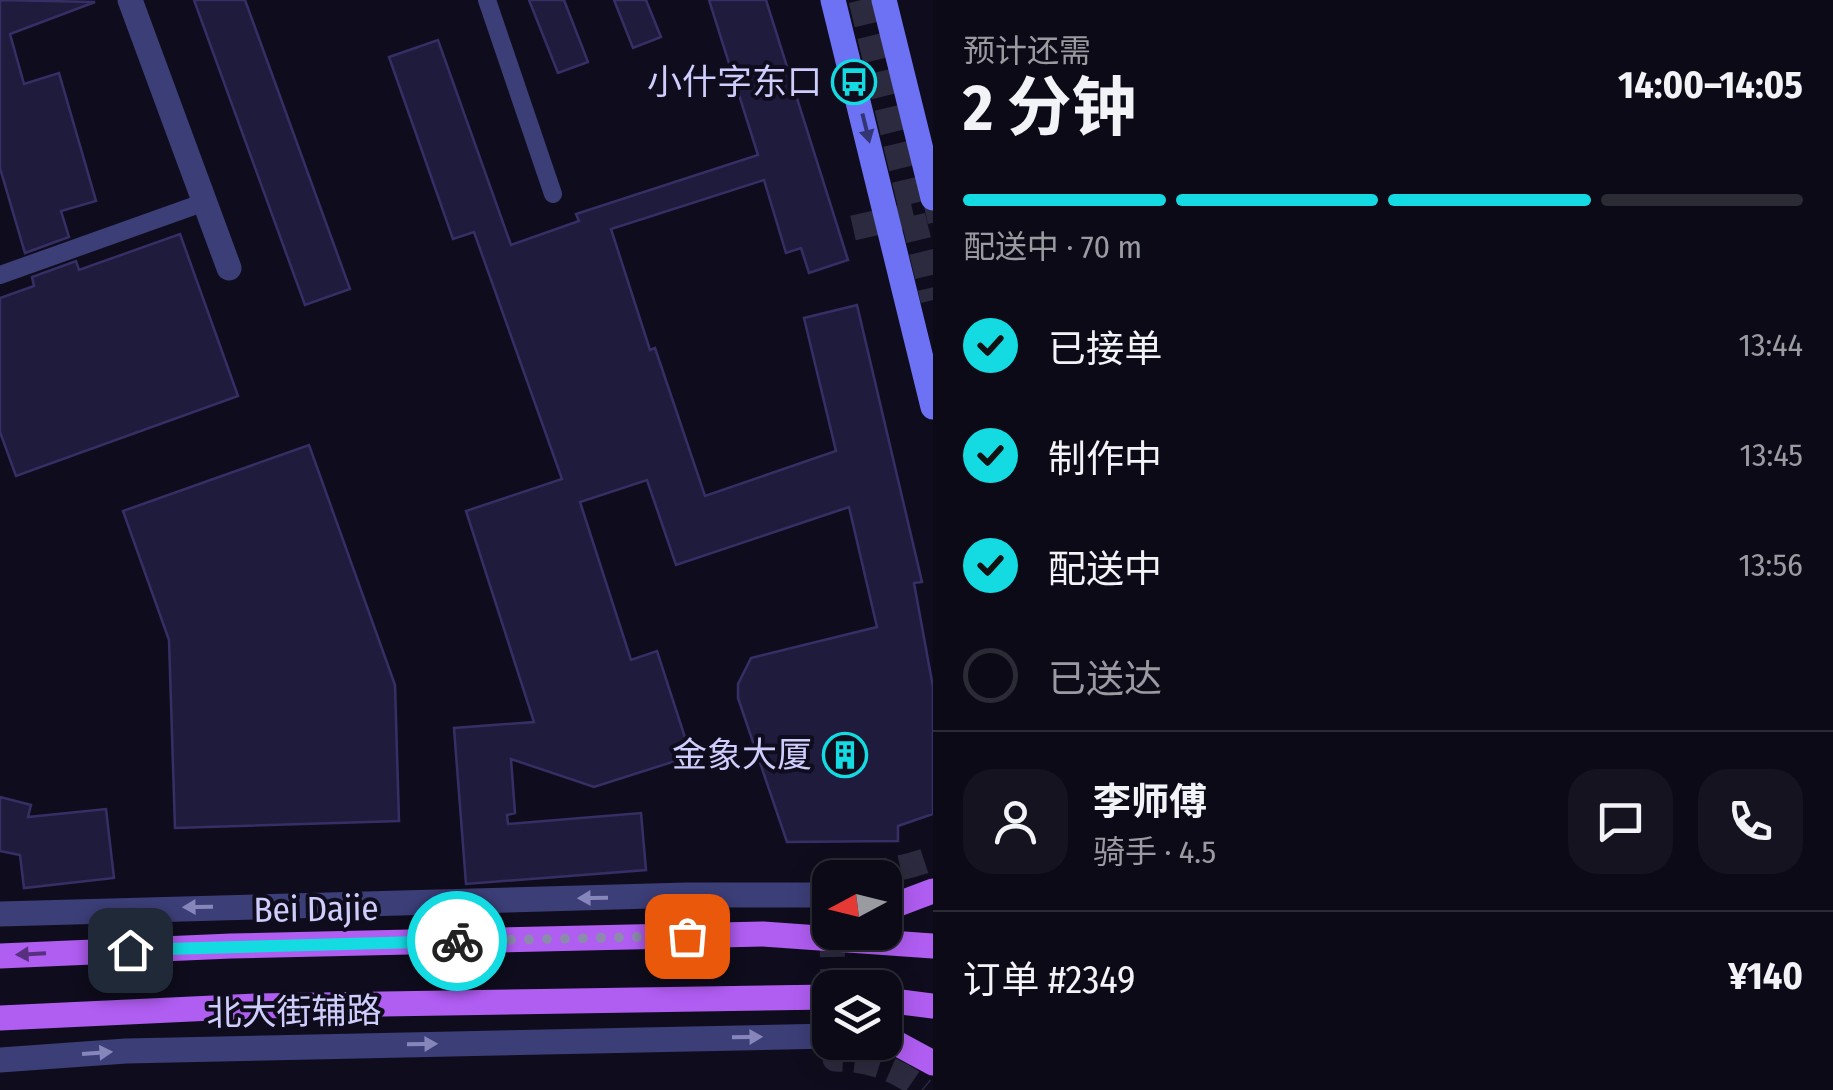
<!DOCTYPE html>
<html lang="zh">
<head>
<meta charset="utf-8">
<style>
  :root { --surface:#0b0a16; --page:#14131f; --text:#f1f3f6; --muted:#9a9aa1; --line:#2b2b35; --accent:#13dbe1 }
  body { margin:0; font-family:"Fira Sans Condensed","Noto Sans SC",sans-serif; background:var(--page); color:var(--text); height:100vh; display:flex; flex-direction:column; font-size:38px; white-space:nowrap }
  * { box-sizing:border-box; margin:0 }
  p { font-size:32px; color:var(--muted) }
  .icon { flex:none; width:55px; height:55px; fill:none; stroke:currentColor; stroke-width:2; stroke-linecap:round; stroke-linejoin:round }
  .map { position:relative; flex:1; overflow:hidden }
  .drawer { display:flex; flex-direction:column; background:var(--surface); width:900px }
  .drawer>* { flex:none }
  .needle { width:65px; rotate:263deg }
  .tools { position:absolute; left:812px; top:860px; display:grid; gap:20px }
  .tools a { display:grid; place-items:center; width:90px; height:90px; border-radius:20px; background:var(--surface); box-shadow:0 5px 25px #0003,0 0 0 2px var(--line); font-size:50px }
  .pin { position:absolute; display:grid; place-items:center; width:85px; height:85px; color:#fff; margin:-42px; border-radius:20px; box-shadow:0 5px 15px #0006 }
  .courier { position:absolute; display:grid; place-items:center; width:100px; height:100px; margin:-50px; border:8px solid #13dbe1; border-radius:50%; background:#fff; color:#222; box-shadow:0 2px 12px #0007 }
  .headline em { font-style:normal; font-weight:700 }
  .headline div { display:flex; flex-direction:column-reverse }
  .headline { display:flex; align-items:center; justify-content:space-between; height:170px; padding:0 30px }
  h1 { font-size:65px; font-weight:700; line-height:75px }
  .bar { display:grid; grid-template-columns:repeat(4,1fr); gap:15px 10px; align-content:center; height:120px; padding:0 30px }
  .bar i { height:12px; border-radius:8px; background:var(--line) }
  .bar .current { background:var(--accent) }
  .bar p { grid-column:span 4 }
  .line { display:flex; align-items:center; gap:25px; padding:0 30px; border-top:2px solid var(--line) }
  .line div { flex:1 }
  .round { display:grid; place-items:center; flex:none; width:105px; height:105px; border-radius:30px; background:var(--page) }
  ol { padding:0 30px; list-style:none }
  li { display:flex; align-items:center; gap:30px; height:110px }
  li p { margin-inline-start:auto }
  li .icon { padding:10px; border-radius:50%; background:var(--accent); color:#111; stroke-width:4 }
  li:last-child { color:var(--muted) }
  li i { width:55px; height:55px; border:5px solid var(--line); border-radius:50% }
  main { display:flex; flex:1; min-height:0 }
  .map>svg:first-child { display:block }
  .building { fill:#1f1b3c; stroke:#362f66; stroke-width:2.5 }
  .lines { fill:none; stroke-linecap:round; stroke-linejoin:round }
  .pedestrian-tunnel { stroke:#2c2a3e; stroke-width:25; stroke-dasharray:25 12; stroke-linecap:butt }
  .service { stroke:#3c3e78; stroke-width:18 }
  .minor { stroke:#3c3e78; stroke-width:25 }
  .tertiary { stroke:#3c3e78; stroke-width:25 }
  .secondary { stroke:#6c72f3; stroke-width:25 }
  .primary { stroke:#b05df2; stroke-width:25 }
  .oneway { fill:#343573 }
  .oneway2 { fill:#8686ba }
  .oneway3 { fill:#57317d }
  .done { stroke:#8c8aad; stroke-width:10; stroke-dasharray:0 18 }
  .route { stroke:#13dbe1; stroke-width:12 }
  .labels { text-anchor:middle; stroke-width:8; stroke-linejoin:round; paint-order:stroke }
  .poi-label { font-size:35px; fill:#cfcdfb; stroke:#0f0d1d; text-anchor:end }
  .street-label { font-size:35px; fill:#cfcdfb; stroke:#0f0d1d }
</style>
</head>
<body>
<main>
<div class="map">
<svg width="933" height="1090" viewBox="0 0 933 1090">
  <rect width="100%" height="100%" fill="#0f0d1d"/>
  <path class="building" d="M0,0l95,2 -85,32 14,50 35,-11 37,128 -35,10 8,26 -44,16 -25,-85z
    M194,0h51l105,289 -45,16z
    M529,0h35l24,62 -30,11z
    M614,0h32l15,37 -28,11z
    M709,0h57l82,260 -39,13 -8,-25 -15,5 -22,-73 -153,49 39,121 5,-2 50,148 131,-45 -32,-133 53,-13 65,277 -8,1 19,104v127l-35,12v15l-111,1 -49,-144v-14l13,-26 126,-31 -28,-120 -173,58 -29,-85 -67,22 51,158 26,-9 34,105 -97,31 -83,-28 4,54 -8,2 1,9 133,-11 5,57 -180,14 -12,-156 80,-6 -68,-211 96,-32 -88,-247 -21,7 -64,-182 49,-17 73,205 68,-24 -3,-7 182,-59z
    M180,234l58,162 -222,80 -16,-44v-134l34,-12 -2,-9 44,-16 3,9z
    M309,445l86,240 4,136 -224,7 -6,-188 -46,-129z
    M0,797l31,8 -3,12 78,-8 8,69 -90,10 -4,-33 -20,-4z"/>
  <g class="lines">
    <path class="pedestrian-tunnel" d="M861,0l72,300
      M853,228l80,-18
      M831,878l-1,-3c37,-1 68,-4 103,-17
      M832,932l1,56
      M835,1042v17c33,0 62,9 88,31"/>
    <path class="service" d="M487,0l66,194
      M0,275l205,-73"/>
    <path class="minor" d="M130,0l99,268"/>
    <path class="tertiary" d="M0,914l687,-19h143
      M0,1060l126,-9 704,-15"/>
    <path class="secondary" d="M833,0l100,407
      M884,0l49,198"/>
    <path class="primary" d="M885,909l48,-18
      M0,956l231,-10 532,-12 170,12
      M885,1000l48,6
      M0,1018l256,-12 574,-9
      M885,1037l48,26"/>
  </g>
  <defs><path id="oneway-solid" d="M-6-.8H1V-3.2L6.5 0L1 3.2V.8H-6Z" transform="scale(2.5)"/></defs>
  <use class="oneway" href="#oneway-solid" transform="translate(866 128) rotate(76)"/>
  <g class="oneway2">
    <use href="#oneway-solid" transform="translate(593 898) rotate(179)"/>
    <use href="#oneway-solid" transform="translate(198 907) rotate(179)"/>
    <use href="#oneway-solid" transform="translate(747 1037) rotate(-1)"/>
    <use href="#oneway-solid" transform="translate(422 1044) rotate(-1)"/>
    <use href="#oneway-solid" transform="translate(97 1053) rotate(-4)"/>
  </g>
  <use class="oneway3" href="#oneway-solid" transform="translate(31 954) rotate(177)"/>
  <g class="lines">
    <path class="done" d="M457,941l230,-5"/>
    <path class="route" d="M130,950l327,-9"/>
  </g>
  <defs>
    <symbol id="bus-ring" viewBox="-11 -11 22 22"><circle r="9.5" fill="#0f0d1d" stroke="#13dbe1" stroke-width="1.5"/><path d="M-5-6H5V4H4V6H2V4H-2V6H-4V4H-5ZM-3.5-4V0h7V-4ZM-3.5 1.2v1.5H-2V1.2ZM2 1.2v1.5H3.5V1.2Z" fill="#13dbe1"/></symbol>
    <symbol id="building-ring" viewBox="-11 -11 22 22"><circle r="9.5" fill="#0f0d1d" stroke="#13dbe1" stroke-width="1.5"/><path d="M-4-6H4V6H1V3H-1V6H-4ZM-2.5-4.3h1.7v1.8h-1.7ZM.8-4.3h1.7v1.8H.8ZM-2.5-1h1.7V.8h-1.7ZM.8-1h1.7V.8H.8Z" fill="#13dbe1"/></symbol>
  </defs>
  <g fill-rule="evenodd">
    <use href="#bus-ring" x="829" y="57" width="50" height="50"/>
    <use href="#building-ring" x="820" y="730" width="50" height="50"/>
  </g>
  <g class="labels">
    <g class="poi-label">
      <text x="822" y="94">小什字东口</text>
      <text x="812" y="767">金象大厦</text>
    </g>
    <g class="street-label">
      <text transform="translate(316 909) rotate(-1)" y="12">Bei Dajie</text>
      <text transform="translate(294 1012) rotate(-1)" y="12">北大街辅路</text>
    </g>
  </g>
</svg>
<div class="tools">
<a><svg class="needle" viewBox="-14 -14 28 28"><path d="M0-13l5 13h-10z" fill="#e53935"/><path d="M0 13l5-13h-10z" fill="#9a9aa1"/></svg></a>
<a><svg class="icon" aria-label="layers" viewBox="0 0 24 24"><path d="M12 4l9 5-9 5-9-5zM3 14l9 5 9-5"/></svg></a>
</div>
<div class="pin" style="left:687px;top:936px;background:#ea580c"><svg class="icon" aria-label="bag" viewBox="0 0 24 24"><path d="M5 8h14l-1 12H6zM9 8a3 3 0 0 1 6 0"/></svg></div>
<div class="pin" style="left:130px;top:950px;background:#1f2937"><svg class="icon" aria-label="home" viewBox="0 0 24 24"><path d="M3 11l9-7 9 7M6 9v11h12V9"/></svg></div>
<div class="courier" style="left:457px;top:941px"><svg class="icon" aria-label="bike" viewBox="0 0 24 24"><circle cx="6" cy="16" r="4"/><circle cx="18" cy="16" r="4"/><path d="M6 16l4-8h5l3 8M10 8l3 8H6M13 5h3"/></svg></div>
</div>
<section class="drawer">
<div class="headline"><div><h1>2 分钟</h1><p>预计还需</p></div><em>14:00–14:05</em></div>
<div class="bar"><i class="current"></i><i class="current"></i><i class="current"></i><i></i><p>配送中 · 70 m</p></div>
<ol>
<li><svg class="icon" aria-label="check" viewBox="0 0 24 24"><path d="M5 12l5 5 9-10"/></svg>已接单<p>13:44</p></li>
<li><svg class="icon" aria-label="check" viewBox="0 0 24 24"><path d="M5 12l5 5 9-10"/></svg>制作中<p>13:45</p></li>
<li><svg class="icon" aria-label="check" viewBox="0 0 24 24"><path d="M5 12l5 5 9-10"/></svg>配送中<p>13:56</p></li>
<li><i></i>已送达</li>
</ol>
<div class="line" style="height:180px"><a class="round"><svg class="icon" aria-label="person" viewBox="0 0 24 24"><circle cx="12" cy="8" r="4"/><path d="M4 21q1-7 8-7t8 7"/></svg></a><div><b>李师傅</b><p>骑手 · 4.5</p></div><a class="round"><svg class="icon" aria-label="chat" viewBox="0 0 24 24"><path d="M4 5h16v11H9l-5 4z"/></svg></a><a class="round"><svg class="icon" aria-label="phone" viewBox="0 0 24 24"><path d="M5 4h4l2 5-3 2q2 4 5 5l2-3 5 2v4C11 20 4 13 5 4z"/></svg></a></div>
<div class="line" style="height:130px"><div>订单 #2349</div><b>¥140</b></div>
</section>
</main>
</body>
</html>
